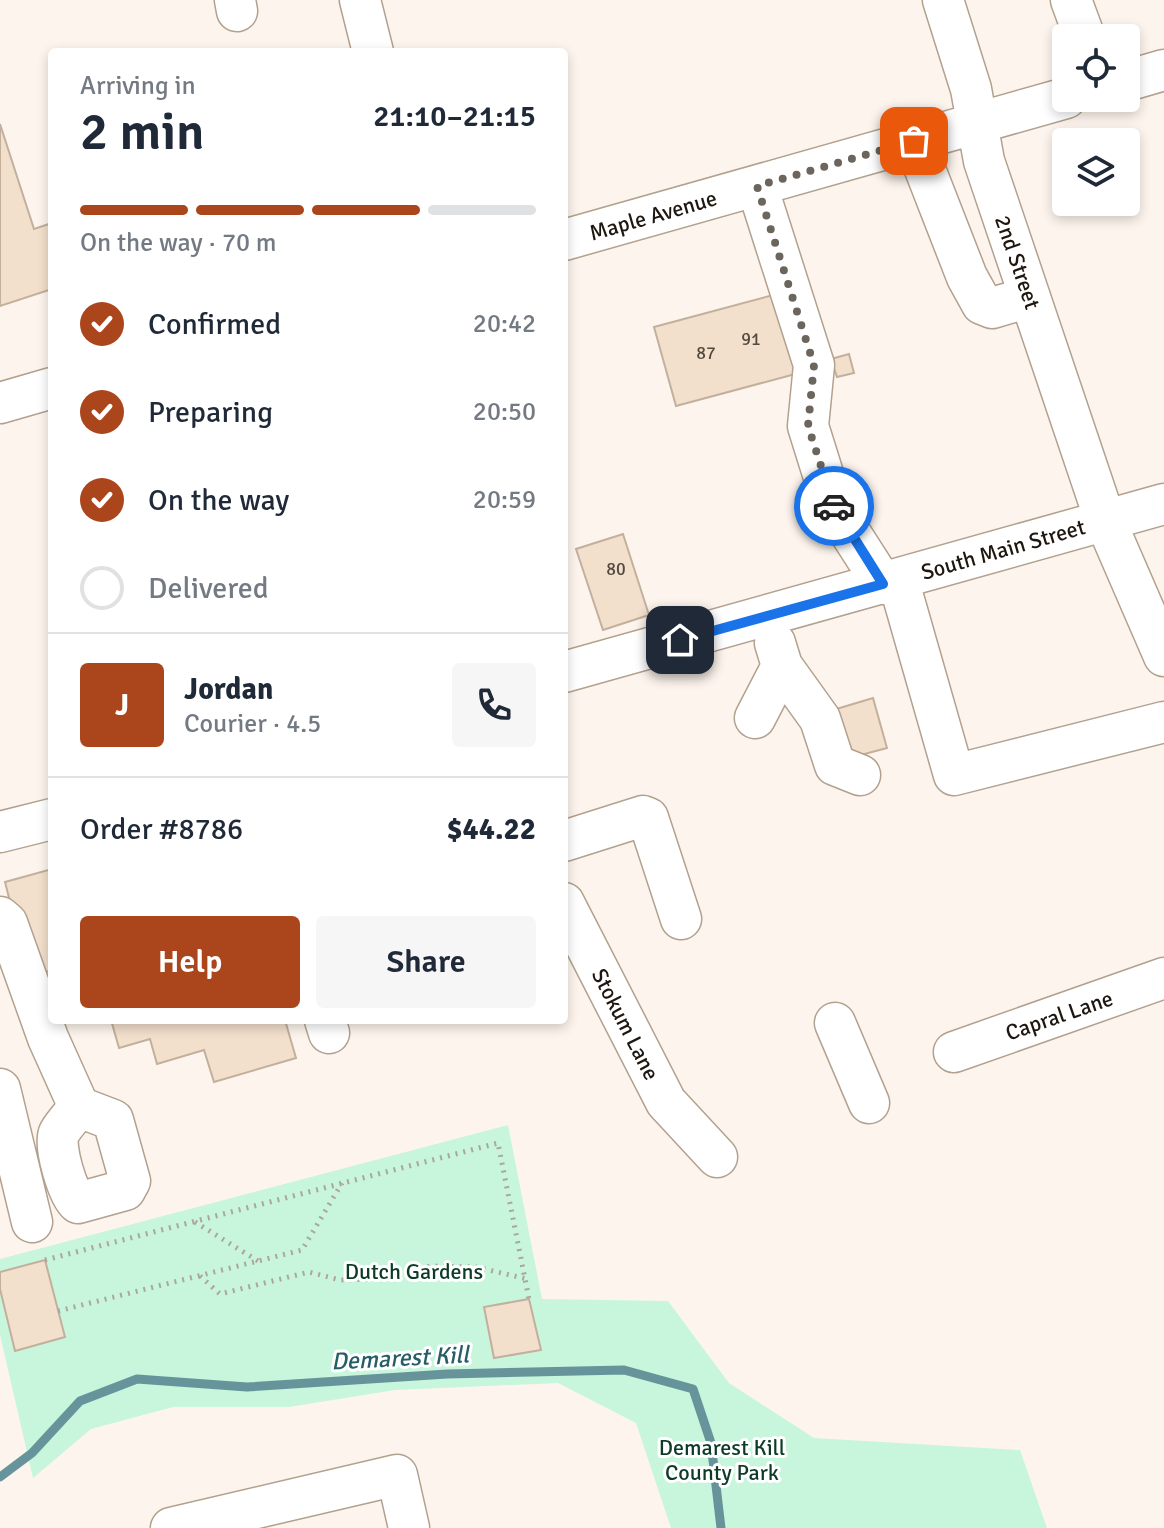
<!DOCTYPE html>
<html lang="en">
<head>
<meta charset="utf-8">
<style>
  :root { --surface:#fff; --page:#f6f6f7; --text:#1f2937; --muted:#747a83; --line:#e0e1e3; --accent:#ab451b }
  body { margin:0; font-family:Signika,sans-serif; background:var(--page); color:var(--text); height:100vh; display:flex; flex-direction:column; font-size:30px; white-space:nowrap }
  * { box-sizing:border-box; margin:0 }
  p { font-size:26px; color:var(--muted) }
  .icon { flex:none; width:44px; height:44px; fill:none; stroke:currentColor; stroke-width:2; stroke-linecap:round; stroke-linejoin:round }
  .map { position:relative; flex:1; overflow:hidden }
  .sheet { position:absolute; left:48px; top:48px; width:520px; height:976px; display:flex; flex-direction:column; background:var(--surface); border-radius:8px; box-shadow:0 4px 12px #0003 }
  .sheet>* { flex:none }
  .fabs { position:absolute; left:1052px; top:24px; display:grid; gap:16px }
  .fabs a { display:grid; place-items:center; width:88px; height:88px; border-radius:8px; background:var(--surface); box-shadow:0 4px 12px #0003; font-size:40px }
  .pin { position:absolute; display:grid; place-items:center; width:68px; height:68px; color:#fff; margin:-34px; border-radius:16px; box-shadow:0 4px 12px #0006 }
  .courier { position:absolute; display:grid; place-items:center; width:80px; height:80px; margin:-40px; border:6px solid #1a73e8; border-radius:50%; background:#fff; color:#222; box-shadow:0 2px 10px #0007 }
  .overview em { font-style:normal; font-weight:600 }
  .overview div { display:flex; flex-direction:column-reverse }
  .overview { display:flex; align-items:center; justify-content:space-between; height:136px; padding:0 32px }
  h1 { font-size:52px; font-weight:600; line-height:60px }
  .bar { display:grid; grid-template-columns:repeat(4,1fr); gap:12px 8px; align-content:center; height:96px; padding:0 32px }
  .bar i { height:10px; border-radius:6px; background:var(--line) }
  .bar .active { background:var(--accent) }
  .bar p { grid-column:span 4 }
  .line { display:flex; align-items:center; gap:20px; padding:0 32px; border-top:2px solid var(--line) }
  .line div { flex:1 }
  .round { display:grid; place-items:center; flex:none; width:84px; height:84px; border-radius:8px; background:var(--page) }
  ol { padding:0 32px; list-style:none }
  li { display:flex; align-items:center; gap:24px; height:88px }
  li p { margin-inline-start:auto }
  li .icon { padding:8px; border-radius:50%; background:var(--accent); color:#fff; stroke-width:4 }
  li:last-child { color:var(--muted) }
  li i { width:44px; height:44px; border:4px solid var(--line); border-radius:50% }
  .primary-button { display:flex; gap:16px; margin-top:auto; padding:16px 32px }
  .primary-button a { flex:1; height:92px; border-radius:8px; background:var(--accent); color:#fff; font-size:32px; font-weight:600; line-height:92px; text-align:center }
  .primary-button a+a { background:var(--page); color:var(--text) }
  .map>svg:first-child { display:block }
  .green { fill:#c7f6dd }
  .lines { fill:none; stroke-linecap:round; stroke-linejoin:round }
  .stream { stroke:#67949b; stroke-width:9 }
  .building { fill:#f2dfcc; stroke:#c2b09d; stroke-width:2 }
  .minor-casing { stroke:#b2a18e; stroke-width:43 }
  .path { stroke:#ada69e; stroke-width:5; stroke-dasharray:2 6; stroke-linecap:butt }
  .minor { stroke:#fff; stroke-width:40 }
  .done { stroke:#6c655d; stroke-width:8; stroke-dasharray:0 14.4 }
  .route { stroke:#1a73e8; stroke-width:10 }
  .labels { text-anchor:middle; stroke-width:6; stroke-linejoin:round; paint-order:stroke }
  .number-label { font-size:18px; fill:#53493f }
  .street-label { font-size:22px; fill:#1e1710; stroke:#fff }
  .park-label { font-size:22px; fill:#0d3b28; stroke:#fff }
  .water-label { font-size:24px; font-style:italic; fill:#255e67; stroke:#fff }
</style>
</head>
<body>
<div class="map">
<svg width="1164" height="1528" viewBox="0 0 1164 1528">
  <rect width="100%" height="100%" fill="#fdf5ed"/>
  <path class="green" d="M508,1125l34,174 126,2 61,82 85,55 206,12 27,78h-376l-35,-105 -78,-40 -163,7 -106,17h-116l-82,22 -58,49 -33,-143v-76z"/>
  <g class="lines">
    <path class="stream" d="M0,1477l32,-24 48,-52 57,-22 110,8 200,-13 177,-4 69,19 18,54 10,85"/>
  </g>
  <path class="building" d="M0,124l34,105 18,-6v66l-52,17z
    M777,294l22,79 -123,33 -22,-79z
    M849,354l5,19 -17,4 -6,-18z
    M623,534l26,81 -46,15 -27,-81z
    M873,698l14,50 -41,11 -13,-49z
    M52,869v101l-23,7 -24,-95z
    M111,1020h174l11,38 -82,24 -10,-32 -47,14 -7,-25 -31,9z
    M45,1260l20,77 -50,14 -15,-62v-17z
    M529,1299l12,51 -47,8 -10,-51z"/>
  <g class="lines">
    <defs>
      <path id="minor" d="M235,0l2,11
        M360,0l13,52
        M943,0l28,89 13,72 121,359 59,136
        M1071,0l14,38
        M1126,81l38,-11
        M914,141l53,136 15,27 10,4 38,-11
        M757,186l57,179 -6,61 25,80 50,78
        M564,240l502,-142
        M0,403l52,-15
        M898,579l56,196 210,-53
        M782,666l38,53 15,46 25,10
        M564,672l600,-168
        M755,718l27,-52 -7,-23
        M0,832l52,-13
        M564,841l79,-25 5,2 33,101
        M564,903l102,199 51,55
        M0,917l7,6 41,115 31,69
        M325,1020l4,13
        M835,1023l34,80
        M954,1052l210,-74
        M0,1089l32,133
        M79,1107l34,13 17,61 -5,9 -47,13c-10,-8 -25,-58 -19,-70 5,-9 14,-18 20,-26z
        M171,1528l226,-53 12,53"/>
    </defs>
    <use href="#minor" class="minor-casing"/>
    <path class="path" d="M195,1222l63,39
      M45,1260l453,-117 31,156
      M200,1276l20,18 89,-22 31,8 44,-1 46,-13 46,1 51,12
      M58,1311l244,-61 40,-67"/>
    <use href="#minor" class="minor"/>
  </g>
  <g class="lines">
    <path class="done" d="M834,506l-26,-80 6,-61 -57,-179 157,-45"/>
    <path class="route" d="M680,640l203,-56 -49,-78"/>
  </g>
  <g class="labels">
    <g class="number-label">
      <text x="751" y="345">91</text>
      <text x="706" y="359">87</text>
      <text x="616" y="575">80</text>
    </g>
    <g class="street-label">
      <text transform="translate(653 215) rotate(-16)" y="8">Maple Avenue</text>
      <text transform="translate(1018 262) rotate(71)" y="8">2nd Street</text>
      <text transform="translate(1003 549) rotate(-16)" y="8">South Main Street</text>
      <text transform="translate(1059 1015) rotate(-19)" y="8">Capral Lane</text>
      <text transform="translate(626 1024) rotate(63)" y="8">Stokum Lane</text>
    </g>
    <g class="park-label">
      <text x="414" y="1279">Dutch Gardens</text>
      <text x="722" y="1455">Demarest Kill<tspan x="722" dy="25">County Park</tspan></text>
    </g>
    <g class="water-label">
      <text transform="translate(400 1358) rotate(-3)" y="8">Demarest Kill</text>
    </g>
  </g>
</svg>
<div class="fabs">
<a><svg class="icon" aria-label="locate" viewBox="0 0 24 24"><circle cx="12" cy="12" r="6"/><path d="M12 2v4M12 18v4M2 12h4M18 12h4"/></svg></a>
<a><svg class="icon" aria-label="layers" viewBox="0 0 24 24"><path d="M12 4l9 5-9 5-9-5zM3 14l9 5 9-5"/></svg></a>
</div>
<div class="pin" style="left:914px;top:141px;background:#ea580c"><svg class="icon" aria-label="bag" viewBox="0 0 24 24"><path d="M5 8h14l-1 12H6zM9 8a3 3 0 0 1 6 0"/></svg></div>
<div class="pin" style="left:680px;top:640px;background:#1f2937"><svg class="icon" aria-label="home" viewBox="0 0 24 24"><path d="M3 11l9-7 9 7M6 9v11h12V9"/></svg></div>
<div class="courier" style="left:834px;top:506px"><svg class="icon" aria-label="car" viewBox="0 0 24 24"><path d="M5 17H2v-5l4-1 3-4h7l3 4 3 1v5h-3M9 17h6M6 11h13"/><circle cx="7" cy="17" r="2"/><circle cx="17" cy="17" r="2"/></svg></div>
<section class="sheet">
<div class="overview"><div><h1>2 min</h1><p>Arriving in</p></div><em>21:10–21:15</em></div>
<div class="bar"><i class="active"></i><i class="active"></i><i class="active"></i><i></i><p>On the way · 70 m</p></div>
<ol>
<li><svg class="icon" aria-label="check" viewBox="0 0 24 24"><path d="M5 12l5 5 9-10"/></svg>Confirmed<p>20:42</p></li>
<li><svg class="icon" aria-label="check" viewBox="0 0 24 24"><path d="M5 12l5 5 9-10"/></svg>Preparing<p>20:50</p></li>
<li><svg class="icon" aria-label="check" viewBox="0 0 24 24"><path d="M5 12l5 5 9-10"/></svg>On the way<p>20:59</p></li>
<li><i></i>Delivered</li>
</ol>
<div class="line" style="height:144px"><b class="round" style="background:var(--accent);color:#fff">J</b><div><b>Jordan</b><p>Courier · 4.5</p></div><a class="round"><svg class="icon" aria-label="phone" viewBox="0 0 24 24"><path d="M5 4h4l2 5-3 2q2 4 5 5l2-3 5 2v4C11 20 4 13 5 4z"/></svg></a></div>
<div class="line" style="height:104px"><div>Order #8786</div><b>$44.22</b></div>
<div class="primary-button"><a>Help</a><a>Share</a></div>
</section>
</div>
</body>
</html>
